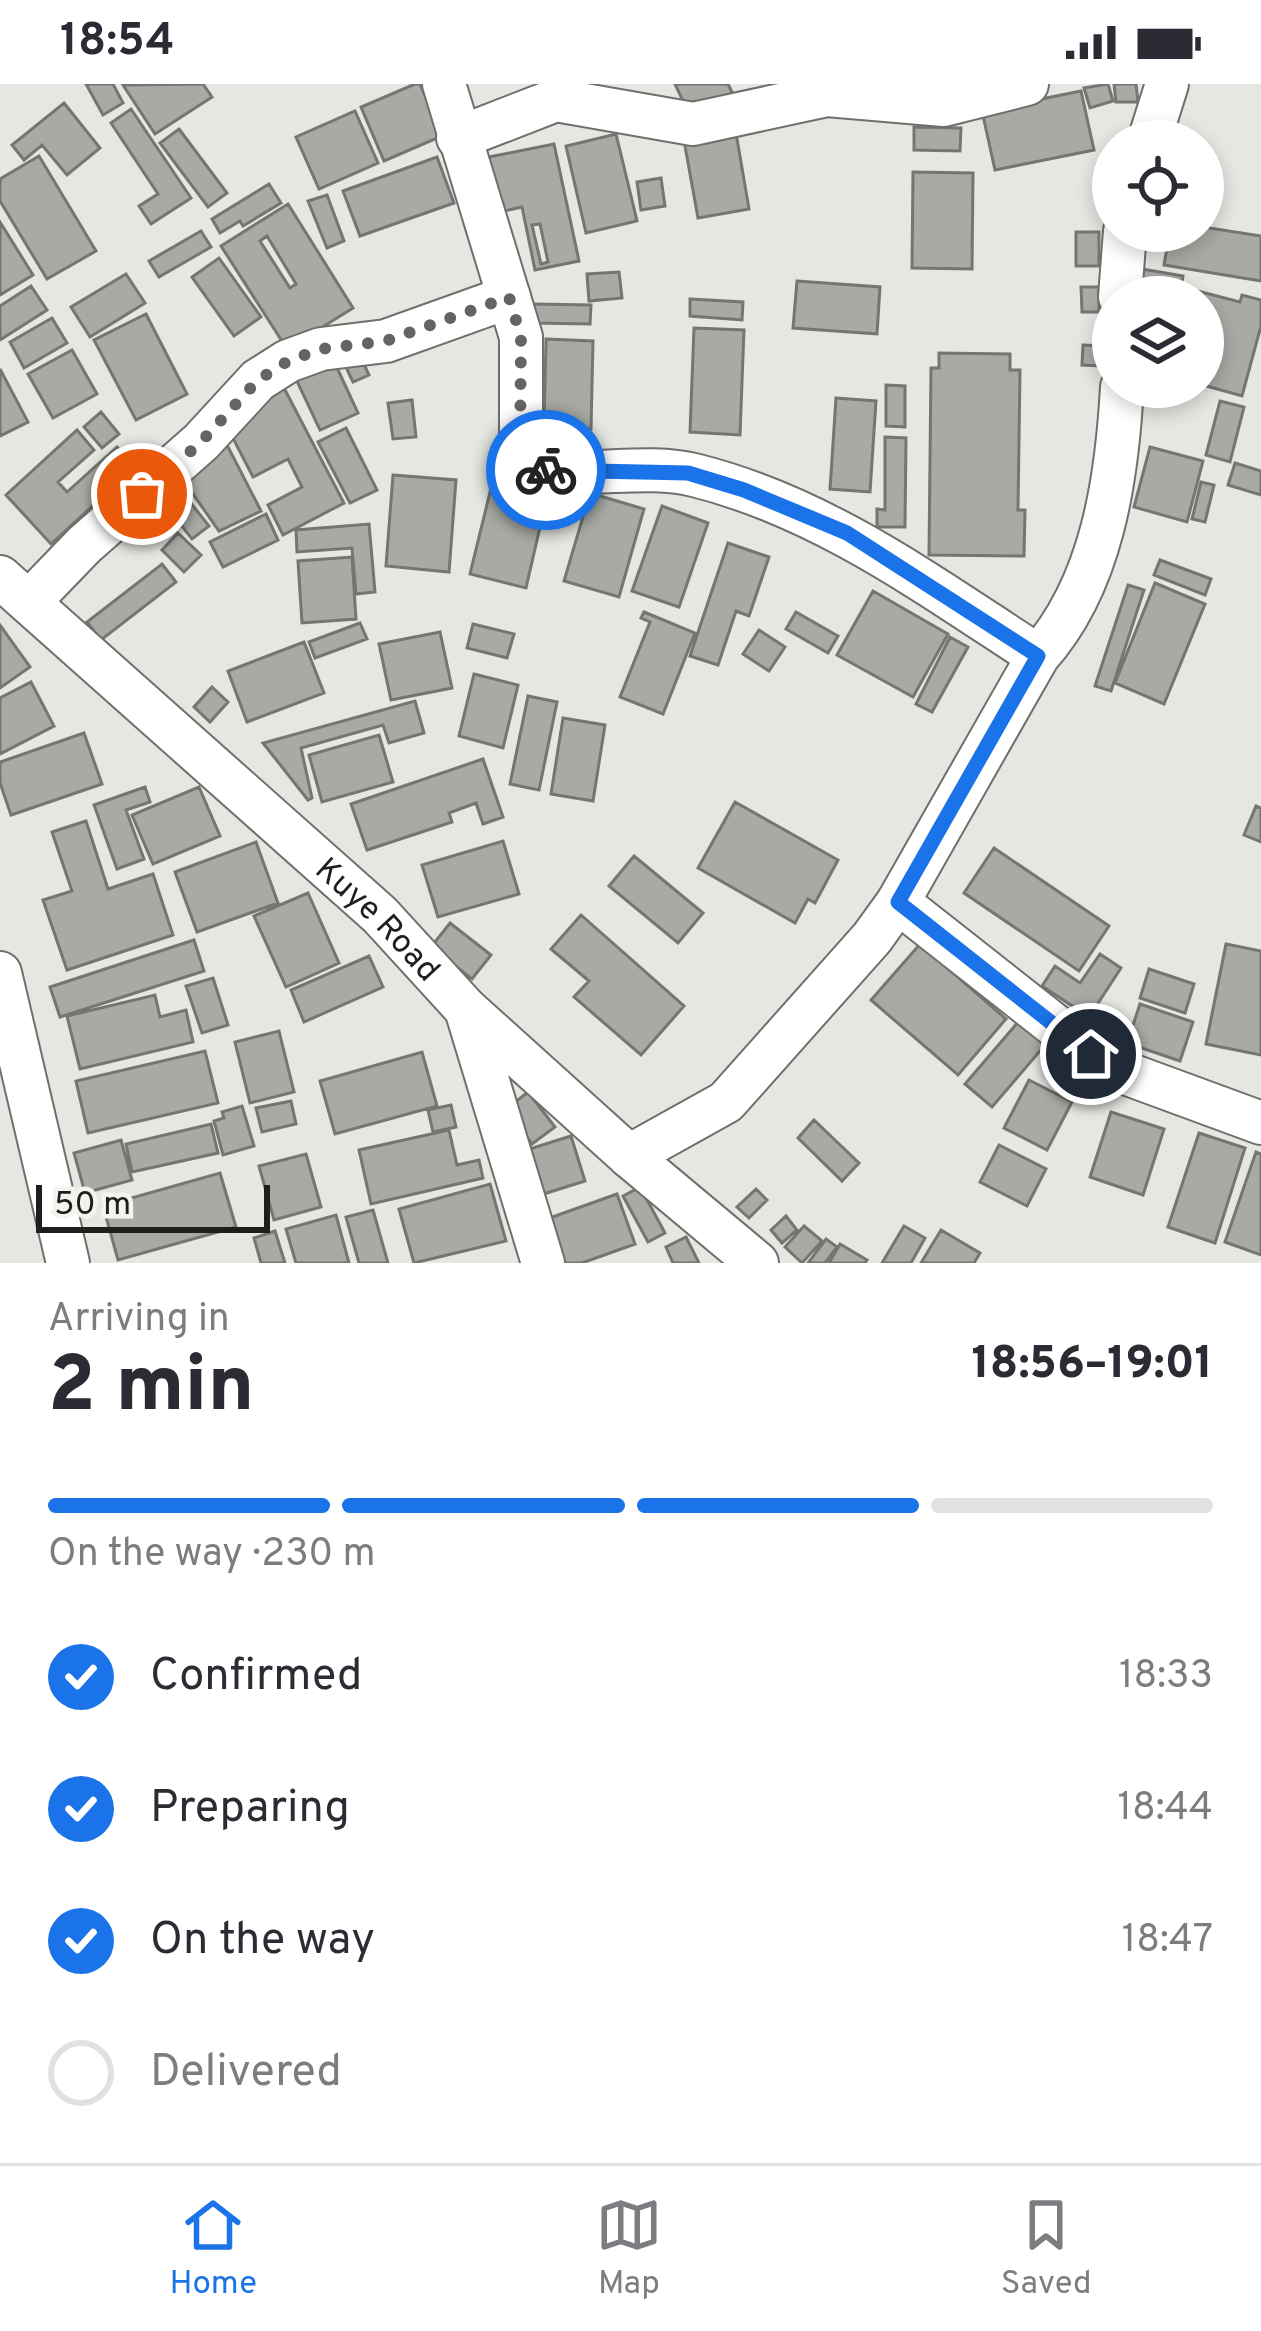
<!DOCTYPE html>
<html lang="en">
<head>
<meta charset="utf-8">
<style>
  :root { --surface:#fff; --page:#f2f2f3; --text:#2b2b33; --muted:#7c7c81; --line:#e1e1e2; --accent:#1a73e8 }
  body { margin:0; font-family:Overpass,sans-serif; background:var(--page); color:var(--text); height:100vh; display:flex; flex-direction:column; font-size:45px; white-space:nowrap }
  * { box-sizing:border-box; margin:0 }
  p { font-size:39px; color:var(--muted) }
  .icon { flex:none; width:66px; height:66px; fill:none; stroke:currentColor; stroke-width:2; stroke-linecap:round; stroke-linejoin:round }
  .map { position:relative; height:1179px; overflow:hidden }
  .drawer { display:flex; flex-direction:column; background:var(--surface); flex:1 }
  .drawer>* { flex:none }
  .tools { position:absolute; left:1092px; top:36px; display:grid; gap:24px }
  .tools a { display:grid; place-items:center; width:132px; height:132px; border-radius:50%; background:var(--surface); box-shadow:0 6px 18px #0003; font-size:60px }
  .scale { position:absolute; left:36px; bottom:30px; width:234px; box-sizing:border-box; padding-left:12px; border:6px solid #1e1f1d; border-top:0; font-size:33px; line-height:42px; white-space:nowrap; color:#1e1f1d; -webkit-text-stroke:9px #f2f5ef; paint-order:stroke }
  .pin { position:absolute; display:grid; place-items:center; width:102px; height:102px; color:#fff; margin:-51px; border:6px solid #fff; border-radius:50%; box-shadow:0 3px 12px #0007 }
  .courier { position:absolute; display:grid; place-items:center; width:120px; height:120px; margin:-60px; border:9px solid #1a73e8; border-radius:50%; background:#fff; color:#222; box-shadow:0 3px 15px #0007 }
  .head em { font-style:normal; font-weight:800 }
  .head div { display:flex; flex-direction:column-reverse }
  .head { display:flex; align-items:center; justify-content:space-between; height:204px; padding:0 48px }
  h1 { font-size:78px; font-weight:800; line-height:90px }
  .bar { display:grid; grid-template-columns:repeat(4,1fr); gap:18px 12px; align-content:center; height:144px; padding:0 48px }
  .bar i { height:15px; border-radius:9px; background:var(--line) }
  .bar .selected { background:var(--accent) }
  .bar p { grid-column:span 4 }
  ol { padding:0 48px; list-style:none }
  li { display:flex; align-items:center; gap:36px; height:132px }
  li p { margin-inline-start:auto }
  li .icon { padding:12px; border-radius:50%; background:var(--accent); color:#fff; stroke-width:4 }
  li:last-child { color:var(--muted) }
  li i { width:66px; height:66px; border:6px solid var(--line); border-radius:50% }
  .status { display:flex; justify-content:space-between; align-items:center; height:84px; padding:0 60px; background:var(--surface); direction:ltr }
  .status svg { height:33px; fill:currentColor }
  .dock { display:flex; justify-content:space-around; align-items:center; height:168px; border-top:3px solid var(--line); background:var(--surface); font-size:33px; color:var(--muted) }
  .dock a { display:grid; justify-items:center; gap:6px }
  .dock .selected { color:var(--accent) }
  .map>svg:first-child { display:block }
  .building { fill:#a8aaa5; stroke:#747672; stroke-width:3; fill-rule:evenodd }
  .lines { fill:none; stroke-linecap:round; stroke-linejoin:round }
  .minor-casing { stroke:#6e706b; stroke-width:46 }
  .minor { stroke:#fff; stroke-width:42 }
  .done { stroke:#646562; stroke-width:12; stroke-dasharray:0 21.6 }
  .route { stroke:#1a73e8; stroke-width:15 }
  .labels { text-anchor:middle; stroke-width:9; stroke-linejoin:round; paint-order:stroke }
  .street-label { font-size:33px; fill:#1e1f1d; stroke:#f2f5ef }
</style>
</head>
<body>
<div class="status"><b>18:54</b><svg viewBox="0 0 49 12"><path d="M0 12V9h3v3zM5 12V6h3v6zM10 12V3h3v9zM15 12V0h3v12zM26 1h20v11H26zM47 4h2v5h-2z"/></svg></div>
<div class="map">
<svg width="1261" height="1179" viewBox="0 0 1261 1179">
  <rect width="100%" height="100%" fill="#e5e7e2"/>
  <path class="building" d="M86,0h27l10,19 -20,12z
    M203,0l9,13 -57,37 -32,-49z
    M415,0h5l22,52 -58,25 -23,-54z
    M675,0h53l6,12 -44,20z
    M1108,0l5,17 -23,7 -6,-20z
    M1114,0h22l2,18h-22z
    M1081,7l13,59 -99,20 -13,-59z
    M64,19l36,45 -33,27 -25,-30 -18,15 -12,-15z
    M131,25l60,89 -40,26 -12,-18 19,-12 -47,-71z
    M355,27l23,52 -59,26 -23,-52z
    M735,43l14,82 -51,9 -15,-83z
    M914,43l47,1 -1,23 -46,-1z
    M179,45l48,64 -19,14 -48,-64z
    M616,50l21,87 -51,12 -20,-87z
    M554,60l25,117 -44,9 -13,-63 -27,6 -11,-55zM540,140l8,38 -7,2 -9,-39z
    M39,72l57,95 -49,28 -47,-78v-22z
    M437,73l17,46 -94,33 -17,-45z
    M913,88l60,1 -1,96 -60,-1z
    M661,94l4,28 -24,4 -4,-28z
    M269,100l12,19 -38,23 -3,-5 -20,12 -8,-14z
    M327,111l17,46 -17,7 -19,-47z
    M288,120l65,104 -66,41 -66,-103zM267,152l29,48 -6,4 -30,-47z
    M0,138l33,53 -33,20z
    M1203,143l58,9v45l-97,-16 6,-34h33z
    M201,147l10,16 -52,30 -10,-16z
    M1076,148h23v34h-23z
    M219,174l42,59 -27,19 -42,-59z
    M1142,185l41,7 -3,21h-35l2,-10 -7,-1z
    M619,188l3,26 -33,3 -2,-27z
    M126,190l19,29 -55,34 -19,-30z
    M797,197l83,6 -3,47 -84,-6z
    M31,202l16,24 -47,30v-34z
    M1081,203h18v25h-17z
    M1190,205l50,13 2,-7 19,5v26l-19,70 -39,-11v-88h-15z
    M690,215l53,3 -1,18 -52,-4z
    M534,220l57,1 -1,19 -57,-1z
    M146,230l41,80 -51,26 -42,-80z
    M52,234l15,25 -43,25 -14,-26z
    M694,244l50,2 -4,105 -50,-3z
    M546,255l47,2 -2,88 -47,-2z
    M1083,261l19,1 -1,20 -19,-1z
    M72,266l25,44 -44,24 -25,-44z
    M939,269l71,1v16h10l-2,140h7l-1,46 -95,-1 2,-187h8z
    M359,270l10,21 -16,7 -10,-21z
    M333,275l25,54 -38,17 -25,-53z
    M0,285l28,53 -28,14z
    M886,301l19,1v41l-19,-1z
    M284,304l60,115 -61,32 -15,-30 34,-18 -14,-28 -35,18 -30,-58z
    M836,314l40,3 -6,91 -40,-3z
    M412,316l4,37 -23,2 -5,-36z
    M1220,317l24,6 -14,55 -24,-7z
    M101,328l18,22 -17,14 -18,-21z
    M346,344l31,62 -27,13 -32,-61z
    M77,346l17,20 -36,32 9,10 50,-45 18,20 -84,77 -45,-49z
    M885,353l21,1 -1,89h-28v-18l8,1z
    M226,359l35,68 -42,20 -43,-61z
    M1150,363l53,14 -16,61 -53,-15z
    M1235,379l26,8v24l-33,-10z
    M393,391l63,5 -7,92 -63,-6z
    M171,394l38,48 -17,13 -38,-48z
    M1201,398l13,3 -9,37 -13,-3z
    M491,404l55,13 -20,87 -56,-14z
    M590,409l54,16 -25,88 -55,-16z
    M662,422l46,17 -29,84 -47,-16z
    M266,430l12,26 -55,27 -13,-25z
    M369,440l6,68 -19,2 -4,-46 -55,4 -1,-22z
    M178,449l23,22 -17,17 -22,-22z
    M728,459l41,14 -20,59 -13,-5 -18,54 -28,-9z
    M352,473l4,62 -54,4 -4,-62z
    M1160,476l51,19 -6,16 -51,-20z
    M162,480l14,18 -75,58 -14,-18z
    M1155,499l50,21 -41,100 -49,-21z
    M1128,501l16,5 -33,101 -16,-5z
    M873,507l75,43 -35,63 -76,-42z
    M644,528l51,21 -32,81 -43,-17 30,-75 -9,-4z
    M796,528l42,24 -10,17 -42,-24z
    M360,539l7,16 -52,19 -6,-16z
    M473,540l41,10 -7,24 -40,-10z
    M0,541l30,42 -30,21z
    M759,546l26,17 -16,24 -26,-17z
    M440,548l12,56 -61,12 -12,-56z
    M950,553l18,10 -36,65 -16,-8z
    M304,558l20,51 -77,29 -19,-51z
    M474,590l44,11 -15,63 -44,-12z
    M31,598l23,44 -54,28v-56z
    M212,603l16,15 -18,20 -16,-15z
    M528,612l29,6 -18,88 -29,-6z
    M415,617l9,32 -35,10 -6,-18 -82,23 11,50 -4,2 -45,-57z
    M563,634l42,7 -12,76 -42,-7z
    M84,649l18,51 -91,31 -11,-32v-21z
    M379,651l14,47 -71,20 -13,-47z
    M483,675l20,58 -20,7 -7,-21 -27,10 3,9 -85,28 -16,-46z
    M145,703l5,15 -24,8 18,49 -27,10 -23,-64z
    M199,703l21,49 -67,28 -21,-49z
    M735,718l103,58 -23,43 -7,-4 -13,24 -97,-55z
    M1256,722l5,2v34l-17,-7z
    M86,737l22,68 45,-15 20,61 -106,35 -24,-70 29,-9 -20,-59z
    M503,757l16,53 -81,23 -16,-52z
    M256,758l22,61 -81,29 -22,-60z
    M994,764l115,78 -30,45 -115,-78z
    M634,772l69,57 -25,30 -69,-57z
    M308,809l31,70 -53,24 -32,-71z
    M581,831l103,91 -43,49 -67,-58 15,-16 -38,-32z
    M450,839l41,32 -19,24 -41,-32z
    M194,856l10,31 -144,46 -10,-30z
    M920,860l86,75 -48,56 -87,-75z
    M1226,860l35,7v104l-55,-11z
    M1100,870l21,14 -32,49 -47,-31 13,-20 25,17z
    M369,872l14,31 -79,35 -13,-32z
    M1149,885l45,15 -9,29 -45,-15z
    M213,894l15,47 -26,8 -16,-47z
    M155,911l5,22 26,-7 7,32 -113,27 -13,-53z
    M1140,920l53,18 -13,39 -53,-18z
    M1019,937l27,23 -54,63 -27,-23z
    M279,947l15,61 -44,11 -15,-61z
    M205,967l13,52 -130,30 -12,-52z
    M422,968l15,54 -102,28 -15,-53z
    M1029,996l43,22 -25,48 -43,-22z
    M528,1008l27,35 -23,17 -27,-34z
    M291,1017l5,23 -34,8 -6,-24z
    M451,1021l5,22 -23,5 -5,-22z
    M242,1022l12,40 -31,9 -9,-34 10,-3 -2,-6z
    M1111,1028l53,17 -21,66 -53,-18z
    M814,1036l45,43 -17,18 -44,-43z
    M211,1040l7,29 -86,19 -6,-28z
    M449,1046l8,35 22,-5 4,18 -112,26 -12,-54z
    M1199,1049l46,15 -30,95 -47,-16z
    M571,1052l14,45 -51,16 -14,-45z
    M121,1056l11,40 -47,13 -11,-40z
    M999,1061l47,24 -19,37 -47,-24z
    M1256,1068l5,2v101l-36,-13z
    M306,1070l15,53 -47,13 -15,-54z
    M220,1089l16,54 -118,33 -15,-54z
    M490,1100l16,57 -92,22 -15,-54z
    M640,1103l25,46 -17,9 -25,-46z
    M756,1105l11,11 -18,18 -12,-11z
    M617,1110l18,50 -53,19h-19l-16,-44z
    M373,1126l15,53h-29l-13,-46z
    M336,1131l13,48h-53l-10,-34z
    M786,1132l11,14 -15,13 -11,-13z
    M804,1142l18,15 -20,22 -17,-16z
    M904,1142l21,12 -14,25h-29z
    M941,1146l39,23 -6,10h-53z
    M275,1147l10,32h-24l-7,-25z
    M686,1153l13,26h-26l-7,-16z
    M826,1155l11,8 -12,16h-17z
    M840,1160l27,16 -2,3h-36z"/>
  <g class="lines">
    <defs>
      <g id="minor">
        <path d="M444,0l77,253v117l7,12c53,15 113,-4 166,9 129,32 234,110 344,181"/>
        <path d="M458,54l98,-38 137,24 134,-29 117,10 83,-21"/>
        <path d="M1149,57l18,-57"/>
        <path d="M1120,213l5,-66"/>
        <path id="s1" d="M0,493l380,338 85,93 164,148 128,107"/>
        <path d="M29,518l55,-57 117,-103 57,-62 30,-19 33,-12 65,-8 123,-44"/>
        <path d="M898,818l193,152 26,16 144,53"/>
        <path d="M0,889l68,290"/>
        <path d="M466,925l77,254"/>
        <path d="M629,1072l97,-54 146,-164 26,-36 140,-246c64,-71 79,-177 84,-269"/>
      </g>
    </defs>
    <use href="#minor" class="minor-casing"/>
    <use href="#minor" class="minor"/>
  </g>
  <g class="lines">
    <path class="done" d="M142,410l59,-52 57,-62 30,-19 33,-12 65,-8 123,-44 12,40 -1,117 8,12 18,4"/>
    <path class="route" d="M546,386l142,3 56,17 103,43 191,123 -140,246 193,152"/>
  </g>
  <g class="labels">
    <g class="street-label">
      <text dy="12" stroke="none"><textPath href="#s1" startOffset="510">Kuye Road</textPath></text>
    </g>
  </g>
</svg>
<div class="tools">
<a><svg class="icon" aria-label="locate" viewBox="0 0 24 24"><circle cx="12" cy="12" r="6"/><path d="M12 2v4M12 18v4M2 12h4M18 12h4"/></svg></a>
<a><svg class="icon" aria-label="layers" viewBox="0 0 24 24"><path d="M12 4l9 5-9 5-9-5zM3 14l9 5 9-5"/></svg></a>
</div>
<div class="scale">50 m</div>
<div class="pin" style="left:142px;top:410px;background:#ea580c"><svg class="icon" aria-label="bag" viewBox="0 0 24 24"><path d="M5 8h14l-1 12H6zM9 8a3 3 0 0 1 6 0"/></svg></div>
<div class="pin" style="left:1091px;top:970px;background:#1f2937"><svg class="icon" aria-label="home" viewBox="0 0 24 24"><path d="M3 11l9-7 9 7M6 9v11h12V9"/></svg></div>
<div class="courier" style="left:546px;top:386px"><svg class="icon" aria-label="bike" viewBox="0 0 24 24"><circle cx="6" cy="16" r="4"/><circle cx="18" cy="16" r="4"/><path d="M6 16l4-8h5l3 8M10 8l3 8H6M13 5h3"/></svg></div>
</div>
<section class="drawer">
<div class="head"><div><h1>2 min</h1><p>Arriving in</p></div><em>18:56–19:01</em></div>
<div class="bar"><i class="selected"></i><i class="selected"></i><i class="selected"></i><i></i><p>On the way · 230 m</p></div>
<ol>
<li><svg class="icon" aria-label="check" viewBox="0 0 24 24"><path d="M5 12l5 5 9-10"/></svg>Confirmed<p>18:33</p></li>
<li><svg class="icon" aria-label="check" viewBox="0 0 24 24"><path d="M5 12l5 5 9-10"/></svg>Preparing<p>18:44</p></li>
<li><svg class="icon" aria-label="check" viewBox="0 0 24 24"><path d="M5 12l5 5 9-10"/></svg>On the way<p>18:47</p></li>
<li><i></i>Delivered</li>
</ol>
</section>
<nav class="dock">
<a class="selected"><svg class="icon" aria-label="home" viewBox="0 0 24 24"><path d="M3 11l9-7 9 7M6 9v11h12V9"/></svg>Home</a>
<a><svg class="icon" aria-label="map" viewBox="0 0 24 24"><path d="M3 6l6-2 6 2 6-2v14l-6 2-6-2-6 2zM9 4v14M15 6v14"/></svg>Map</a>
<a><svg class="icon" aria-label="saved" viewBox="0 0 24 24"><path d="M7 4h10v16l-5-4-5 4z"/></svg>Saved</a>
</nav>
</body>
</html>
